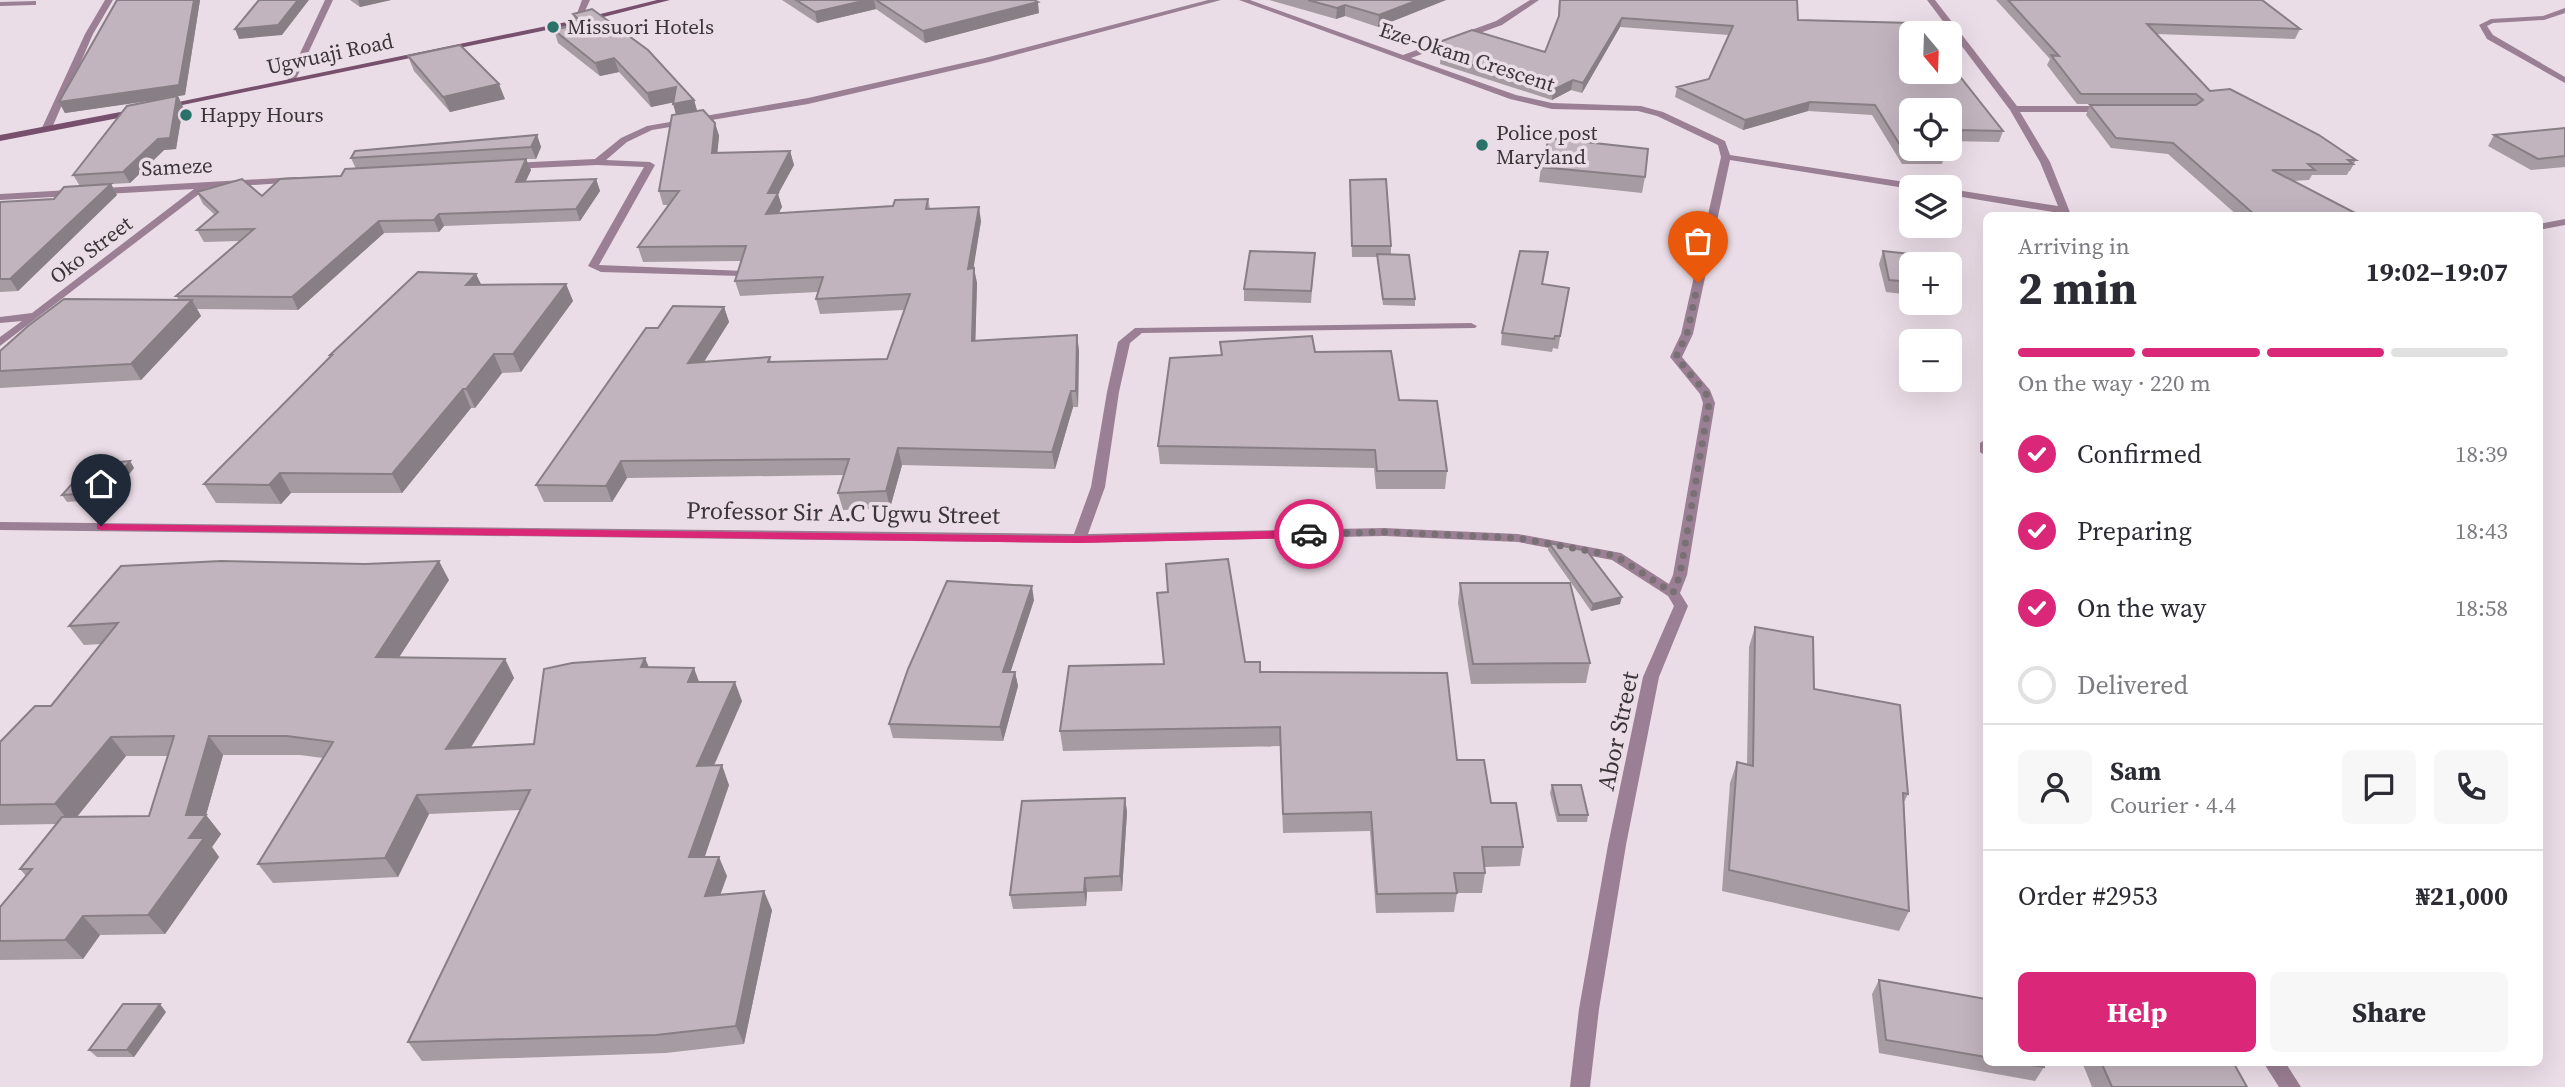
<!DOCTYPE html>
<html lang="en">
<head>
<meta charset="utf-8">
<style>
  :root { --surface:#fff; --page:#f7f7f7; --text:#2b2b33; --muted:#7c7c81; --line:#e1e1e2; --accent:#db2777 }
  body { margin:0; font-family:"Source Serif 4",serif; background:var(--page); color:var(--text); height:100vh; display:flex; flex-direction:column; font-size:26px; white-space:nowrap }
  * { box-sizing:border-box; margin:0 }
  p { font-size:23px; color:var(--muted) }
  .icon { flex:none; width:38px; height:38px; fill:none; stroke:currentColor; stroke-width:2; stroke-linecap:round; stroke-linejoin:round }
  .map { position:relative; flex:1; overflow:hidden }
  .sheet { position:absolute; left:1983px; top:212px; width:560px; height:854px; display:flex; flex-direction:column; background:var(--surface); border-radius:10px; box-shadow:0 7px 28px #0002 }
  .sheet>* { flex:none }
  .needle { width:46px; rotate:161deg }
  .buttons { position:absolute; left:1899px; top:21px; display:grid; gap:14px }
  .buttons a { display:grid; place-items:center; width:63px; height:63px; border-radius:10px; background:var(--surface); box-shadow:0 7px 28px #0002; font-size:35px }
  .pin { position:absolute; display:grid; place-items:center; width:60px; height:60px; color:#fff; margin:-72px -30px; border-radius:50% 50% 50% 0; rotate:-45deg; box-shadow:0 0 7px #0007 }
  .pin .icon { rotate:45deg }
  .courier { position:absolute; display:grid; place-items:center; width:70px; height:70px; margin:-35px; border:5px solid #db2777; border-radius:50%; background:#fff; color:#222; box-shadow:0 2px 9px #0007 }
  .overview em { font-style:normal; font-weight:700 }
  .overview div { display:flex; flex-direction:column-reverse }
  .overview { display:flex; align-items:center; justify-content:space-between; height:119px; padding:0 35px }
  h1 { font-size:46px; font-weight:700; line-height:52px }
  .bar { display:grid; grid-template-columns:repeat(4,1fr); gap:10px 7px; align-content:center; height:84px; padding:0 35px }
  .bar i { height:9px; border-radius:5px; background:var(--line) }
  .bar .selected { background:var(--accent) }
  .bar p { grid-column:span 4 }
  .line { display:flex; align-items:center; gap:18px; padding:0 35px; border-top:2px solid var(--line) }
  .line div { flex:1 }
  .round { display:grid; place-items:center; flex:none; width:74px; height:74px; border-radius:10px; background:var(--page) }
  ol { padding:0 35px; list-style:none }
  li { display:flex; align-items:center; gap:21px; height:77px }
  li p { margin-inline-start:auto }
  li .icon { padding:7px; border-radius:50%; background:var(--accent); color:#fff; stroke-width:4 }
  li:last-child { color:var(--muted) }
  li i { width:38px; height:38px; border:4px solid var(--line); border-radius:50% }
  .cta { display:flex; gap:14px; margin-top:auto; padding:14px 35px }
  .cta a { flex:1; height:80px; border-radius:10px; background:var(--accent); color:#fff; font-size:28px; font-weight:700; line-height:80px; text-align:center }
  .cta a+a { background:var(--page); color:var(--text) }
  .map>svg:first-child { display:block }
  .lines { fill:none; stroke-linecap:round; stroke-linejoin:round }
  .street { fill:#9b7f94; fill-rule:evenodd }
  .secondary { fill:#77506e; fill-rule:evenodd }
  .wall { fill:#a79ba3; fill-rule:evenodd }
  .shaded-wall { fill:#887e85 }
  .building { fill:#c2b4be; stroke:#887e85; stroke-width:2 }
  .route { fill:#db2777 }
  .done { stroke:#797076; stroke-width:7; stroke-dasharray:0 12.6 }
  .poi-dot { fill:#297169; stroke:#ebdde7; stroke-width:2.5 }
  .labels { text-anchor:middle; stroke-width:7; stroke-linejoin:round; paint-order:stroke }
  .far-poi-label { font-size:21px; fill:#3b3539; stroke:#ebdde7; text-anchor:start }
  .far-street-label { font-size:21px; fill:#3b3539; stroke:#ebdde7 }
  .street-label { font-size:24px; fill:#3b3539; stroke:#ebdde7 }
</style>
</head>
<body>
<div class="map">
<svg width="2565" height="1087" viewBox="0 0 2565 1087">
  <rect width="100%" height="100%" fill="#ebdde7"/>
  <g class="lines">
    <path class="street" d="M105,0h8l-20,34 -42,96 -8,2 -2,-2 44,-96z
      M325,0h8l-38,81 -7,2 -1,-2z
      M582,0h8l-11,24h-6z
      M1208,0h13l-232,62 -181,42 -156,26 -25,12 -21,18 44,2 5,3 -56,100 146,6 1,2 -5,3 -140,-4 -13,-6 56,-99 -47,-2 -86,4 -5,-3 5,-3 84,-4 26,-21 26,-12 161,-28 177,-40z
      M1239,0h11l153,55 93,-34 34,-21h9l-37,25 -91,33 105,37 36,8 89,3 22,6 62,29 5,14 188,29 5,3 -12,2 -181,-29 -37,174 -11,23 28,33 5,13 -28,172 -7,18 8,13 -29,71 -33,168 -27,164 -9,78h-20l9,-78 29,-164 35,-168 31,-71 -6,-10 -56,-36 -94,-18 -134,-6 -305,7 -1079,-13v-8l1074,12 17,-47 16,-95 11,-50 17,-14 336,-5 6,3 -2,2 -333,5 -12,10 -11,49 -14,95 -17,47 296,-6 134,6 103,19 48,31 4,-9 30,-172 -3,-9 -30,-37 11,-23 40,-177 -3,-12 -61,-29 -19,-5 -86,-2 -42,-10z
      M1927,0h8l82,106h91l4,3 -4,3h-88l30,50 21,53 -121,-20v-6l108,17 -18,-44 -30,-52z
      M36,1v4h-3l-33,1v-4z
      M2565,8v5l-21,7 -51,3 -6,3 6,9 72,42v6l-78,-44 -8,-14 12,-6 52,-3z
      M296,177l3,1v4l-92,6 -207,158v-9l22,-16 -22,2v-6l32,-4 162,-124 -194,11v-6z
      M2565,219v6l-26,5v-6z
      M1986,439v17l-6,-4v-9z
      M2263,1062h22l16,25h-22z"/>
    <path class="secondary" d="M657,0h13l-94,24 -413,85 -4,-3 417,-86z
      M136,109l3,1v4l-139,27v-6z"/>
  </g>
  <path class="wall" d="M117,0h83l-15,95 -7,1 5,11 -7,42 -12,1 -34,33 -19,1 6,11 -99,96 -18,1v-90l54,-3 26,-13 -7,-11 91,-77 -99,15 -6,-11z
    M350,0h41l-31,7z
    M782,0h252l5,13 -114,30 -49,-34 -59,14z
    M1269,0h177l-68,27 -33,-11 -9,3z
    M1559,0h238l1,20 113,13 92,98 -4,11 -49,-1v-31h-39l34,44 -3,10h-40l-30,-49 -64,-4 -65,19 -68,-33 2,-10 32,-8 20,-44 -109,-8 -38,66 -11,-3 -19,10 -112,-36 2,-23 103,11 13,-34z
    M1996,0h266l38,29 -5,10 -139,-5 54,57 146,69 -6,11h-1l-2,4h-35l-3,5 -16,1 66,34h-122l-69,-61 -57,-6 -25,-33 4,-10h103l-1,-1h-115l-30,-39 3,-6z
    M573,14l121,86 3,11 18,12 4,13 -2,17 73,-2 4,14 -16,29 4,13 -3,6 114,-7 35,-7 2,10 51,12 -8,47 4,15 -2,58 102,-6 2,16 -1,56h-5l-18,62 -153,-4 -12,43 -47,2 -5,-17 6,-18 -217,3 -15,24h-68l-8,-17 122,-157 66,-21 5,15 -25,40 66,-5 1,5 116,-3 17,-49 -84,4 -4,-15 2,-7 -78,4 -5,-15 7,-20 -99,1 -5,-15 30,-42h-5l-4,-14 17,-77 -2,-12 -23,5 -32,-35 -19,4 -42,-33 -4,-13 23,-5z
    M408,56l97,43 -55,13 -36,-41z
    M2565,128v39l-34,3 -43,-24 6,-11z
    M537,135l4,12 -5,12h-10l5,11 -6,12 71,-3 4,12 -20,30 -136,5 -5,6 -55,1 -86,77 -101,-1 4,7 -60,64 -141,8v-37l179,-51 -3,-4 64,-55 -36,1 -7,-12 18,-15 -12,-11 -6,-12 65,4 79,-20 15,-7 -5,-11z
    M1541,167l104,10 -3,16 -103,-11z
    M1350,180l41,66v8l24,45v7l-32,-1 -6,-48h-25z
    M1883,251l28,13v31l-25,-3 -7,-28z
    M1314,265l-3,38 -67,-2v-12z
    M476,274l5,10h85l7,17 -52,71 -19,1 -27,35h-4l-69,85h-111l-10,11 -65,-1 -12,-19 127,-127 -1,-2z
    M1542,284l27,4 -11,61 -5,-1 -1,4 -51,-7 1,-12z
    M1220,342l95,10 84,48 48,71 -2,18h-69l-2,-21 -214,-4 -2,-18 63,-91z
    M130,461l4,7 -25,31 -42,3 -5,-7z
    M1549,543l71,61 -29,7 -43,-61z
    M1166,564l79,98 15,10 197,88 66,87 -3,19 -35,1v6l-3,20h-25l-3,19 -78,1 -6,-82 -87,2 -3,-87 -217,5 -3,-20 103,-67 5,-72z
    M449,580l-50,77 106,2 9,19 -43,69 63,-3 111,-86 3,9 51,15 43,19 -28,65 15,19 -25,72 23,19 -7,19 52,15 -28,134 -78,9 -244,8 -14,-19 113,-232 -92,4 -31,63 -125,6 -15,-19 65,-106 -23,-3h-77l-17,60 15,19 -9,13 7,10 -54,77 -65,1 -17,24 -83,1v-53l26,-31 -6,-7 37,-45 -57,1v-83l51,-36 51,-62 -18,1 -15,-19zM126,756h42l-19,60 -72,1z
    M1460,583l130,80 -4,20 -115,1 -13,-81z
    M1034,600l-24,72h5l3,14 -15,55 -110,-3 -4,-14z
    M1755,627l59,62 94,105 -4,8 5,109 -10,20 -177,-40 8,-108 7,-21 10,2 2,-117z
    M1552,785l36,30 -1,7h-30l-7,-29z
    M1125,798l2,14 -5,79 -35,1 -1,14 -73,3 -3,-14z
    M1879,980l107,19v63h57l1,5 -9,14 -156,-28 -7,-59z
    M166,1012l-32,45h-37l-8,-7z
    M2082,1062h151l14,25h-155z"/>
  <path class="shaded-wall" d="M194,0h6l-15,95 -7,1 5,11 -7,42 -12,1 -34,33 -7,-11 54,-75 -112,16 -6,-11z
    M298,0h11l-27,35 -43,4 -4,-10z
    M358,0h33l-31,7z
    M867,0h7l2,9 -59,14 -2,-11z
    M1418,0h28l-68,27 1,-12z
    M1038,2l1,11 -114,30 -2,-12z
    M1345,5v11l-9,3 1,-11z
    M1622,18l-2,9 -38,66 1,-10z
    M614,58l5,14 -19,4 -5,-13z
    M1573,80l-2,10 -19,10 1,-10z
    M499,84l6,15 -55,13 -7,-15z
    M676,87l4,14 -29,6 -4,-14z
    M694,100l4,14 -21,4 -4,-14z
    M1810,102l-2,9 -65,19 2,-10z
    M715,123l4,13 -3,31 -4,-14z
    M1958,130l-3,10 -5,1v-10z
    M537,135l4,12 -5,12 -5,-12z
    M790,151l4,14 -16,29 4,13 -12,21 -4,-14 2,-21z
    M526,159l5,11 -11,24 -4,-12z
    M596,179l4,12 -20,30 -4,-12z
    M111,184l6,11 -99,96 -8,-12z
    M979,207l2,14 -10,63 -3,-15z
    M439,214l5,12 -5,6 -5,-12z
    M379,221l5,12 -86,77 -6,-13z
    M974,268l3,15 -2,73 -3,-15z
    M476,274l8,17 -18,-6z
    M566,284l7,17 -52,71 -8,-18z
    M192,300l9,16 -60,64 -10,-16z
    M724,307l5,15 -36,57 -5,-16z
    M1077,335l2,16 -1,56 -2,-16z
    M494,354l8,19 -27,35 -9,-19z
    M463,389l8,19 -69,85 -10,-19z
    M1071,391l2,16 -18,62 -3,-17z
    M898,448l4,17 -12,43 -4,-17z
    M130,461l4,7 -25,31 -4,-7z
    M621,461l6,17 -15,24 -6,-16z
    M280,473l11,20 -10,11 -12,-19z
    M439,561l10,19 -62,96 -11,-19z
    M1032,586l2,14 -28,86 -3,-14z
    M1622,597l-2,7 -29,7 2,-7z
    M645,658l8,19 -12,-10z
    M505,659l9,19 -56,90 -12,-19z
    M694,668l7,19 -13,-5z
    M1015,672l3,14 -15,55 -3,-14z
    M735,682l7,19 -37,84 -8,-19z
    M209,736l14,19 -17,60 15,19 -9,13 7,10 -54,77 -17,-19 41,-77 -3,-23z
    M111,737l15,19 -55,68 -16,-20z
    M722,765l7,20 -31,92 -9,-20z
    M417,795l12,19 -31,63 -13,-19z
    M1125,798l2,14 -5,79 -2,-15z
    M719,857l8,19 -14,39 -8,-19z
    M1085,878l2,14 -1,14 -2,-14z
    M764,891l8,19 -28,134 -8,-18z
    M83,916l17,19 -17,24 -18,-19z
    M160,1004l6,8 -32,45 -7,-7z"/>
  <path class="building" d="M117,0h77l-15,85 -120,17z
    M259,0h39l-20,25 -43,4z
    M796,0h71l-52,12z
    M876,0h158l4,2 -115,29z
    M1308,0h110l-39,15 -34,-10 -8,3z
    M1560,0h237l1,20 114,3 8,10h-9v39h39v-8l53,67 -45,-1 -8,1v-21h-39v39h31l3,5 -40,-1 -30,-48 -65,-3 -65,18 -68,-33 32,-8 24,-53 -111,-8 -39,65 -10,-3 -20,10 -112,-35 1,-14 30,-11 73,22 14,-36z
    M2008,0h254l38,29 -153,-5 63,67 20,-2 89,46 37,25h-8l5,4h-45l7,6h-43l87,45h-104l-82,-72 -57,-5 -26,-33h106l7,-5 -7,-6h-115l-30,-39 8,1z
    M592,9l56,41 46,50 -21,4 3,-17 -29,6 -33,-35 -19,5 -41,-33 28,-7 -9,-9z
    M460,45l39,39 -56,13 -35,-41z
    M177,96l-7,42 -12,1 -35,33 -50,3 54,-69z
    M703,110l12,13 -3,30 78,-2 -22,42h10l-12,21 127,-8 2,-6 33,-1 -2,10 53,-2 -11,62 6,-1 -2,73 105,-6 -1,56h-5l-19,61 -154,-4 -12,43 -48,2 11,-34 -228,2 -15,25 -70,-1 110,-157h12l15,-22 51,1 -36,56 82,-6 -2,5 119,-3 23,-65 -94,5 7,-22 -88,4 11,-35 -108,1 41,-56h-20l13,-76z
    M2565,128v28l-27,3 -44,-24z
    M537,135l-6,12 -180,11 4,-7z
    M1549,138l99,11 -3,28 -104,-10z
    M526,159l-10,23 80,-3 -20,30 -137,5 -5,6 -55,1 -87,76 -116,-1 78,-67 -57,1 21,-18 -21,-20 45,-13 20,17 18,-17 61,-3 4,-7z
    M1386,179l5,67h-39l-2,-66z
    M111,184l-101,95h-10v-77l54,-3 10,-12z
    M1250,251l65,2 -4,38 -67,-2z
    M1520,251l28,1 -6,32 27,4 -9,48h-5l-1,3 -52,-6z
    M1883,251l55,6 2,7h-29v18l-22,-2z
    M1377,254l32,1 6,44h-32z
    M418,272l58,2 -10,11 100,-1 -53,70h-19l-28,35h-3l-71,85 -112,-1 -11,12 -65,-1 128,-129h-2z
    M64,299l128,1 -61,64 -131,7v-20l28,-25z
    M1312,336l3,16 76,-1 8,49 38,1 10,70h-70l-2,-21 -217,-4 12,-88 52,-3 -2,-13z
    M130,461l-25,31 -43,3 27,-30z
    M1549,543l38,8 35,46 -29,7z
    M1228,559l17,103h15v10l187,1 10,87h27l7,43h25l7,44h-41l3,26h-31l3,20 -80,1 -6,-82 -88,2 -3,-87 -220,4 9,-65 95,-2 -7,-71 11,-1 -2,-28z
    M221,561l144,3 74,-3 -63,96 129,2 -59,90 88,-5 10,-75 28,-6 73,-5 -4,9 53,1 -6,14h47l-38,84 25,-1 -33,92h30l-14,39 59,-5 -28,135 -80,9 -248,7 122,-252 -113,5 -32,63 -127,6 75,-122 -46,-6h-78l-23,79h20l-17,23h15l-56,77 -65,1 -18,24 -65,1v-34l32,-38h-12l42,-52 87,-1 25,-80 -63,1 -56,67 -55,1v-63l35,-36h16l67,-83 -49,3 52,-60z
    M947,581l85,5 -29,86h12l-15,55 -111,-3 19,-55z
    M1460,583h110l20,80 -117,1z
    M1755,627l58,10 1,52 86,16 8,89 -5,-1 6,118 -180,-41 8,-108 16,4z
    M1552,785h29l7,30h-29z
    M1125,798l-5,78 -35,2 -1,14 -74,3 12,-94z
    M1879,980l107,19v58l-100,-17z
    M123,1004h37l-33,46h-38z
    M2015,1062h28l1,5z
    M2101,1062h132l14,25h-135z"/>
  <path class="route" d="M97,524l982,12 230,-6 6,4 -6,4 -230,5 -978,-13 -4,-1z"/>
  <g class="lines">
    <path class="done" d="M1309,534l75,-2 134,6 98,18 57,37 7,-18 29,-172 -3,-10 -30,-36 11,-23 11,-51"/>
  </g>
  <g class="poi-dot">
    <circle cx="553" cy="27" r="7"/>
    <circle cx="186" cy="115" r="7"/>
    <circle cx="1482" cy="145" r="7"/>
  </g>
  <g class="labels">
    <g class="far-poi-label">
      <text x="567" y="34">Missuori Hotels</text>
      <text x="200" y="122">Happy Hours</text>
      <text x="1496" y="140">Police post<tspan x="1496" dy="24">Maryland</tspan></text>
    </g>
    <g class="far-street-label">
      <text transform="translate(330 54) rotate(-12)" y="7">Ugwuaji Road</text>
      <text transform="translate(1467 57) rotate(18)" y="7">Eze-Okam Crescent</text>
      <text transform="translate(177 167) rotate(-3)" y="7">Sameze</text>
      <text transform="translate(91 250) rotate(-37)" y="7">Oko Street</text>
    </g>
    <g class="street-label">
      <text transform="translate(843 513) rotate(1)" y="8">Professor Sir A.C Ugwu Street</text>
      <text transform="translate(1618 731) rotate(-78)" y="8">Abor Street</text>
    </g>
  </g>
</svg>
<div class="buttons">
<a><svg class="needle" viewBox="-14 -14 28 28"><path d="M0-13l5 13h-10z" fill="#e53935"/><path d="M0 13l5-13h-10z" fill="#7c7c81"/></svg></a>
<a><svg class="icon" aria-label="locate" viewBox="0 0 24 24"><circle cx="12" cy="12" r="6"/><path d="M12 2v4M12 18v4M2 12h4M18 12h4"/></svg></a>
<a><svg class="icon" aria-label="layers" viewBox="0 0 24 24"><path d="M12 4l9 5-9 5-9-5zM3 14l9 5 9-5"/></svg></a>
<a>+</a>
<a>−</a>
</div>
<div class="pin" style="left:1698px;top:283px;background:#ea580c"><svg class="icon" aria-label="bag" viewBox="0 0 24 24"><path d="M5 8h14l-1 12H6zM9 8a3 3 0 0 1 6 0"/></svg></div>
<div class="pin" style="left:101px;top:526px;background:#1f2937"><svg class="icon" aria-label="home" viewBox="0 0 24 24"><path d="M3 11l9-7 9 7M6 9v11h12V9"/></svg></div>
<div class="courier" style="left:1309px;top:534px"><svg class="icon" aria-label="car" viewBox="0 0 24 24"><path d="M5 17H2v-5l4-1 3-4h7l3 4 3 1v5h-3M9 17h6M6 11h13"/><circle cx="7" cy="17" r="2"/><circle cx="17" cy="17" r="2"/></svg></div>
<section class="sheet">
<div class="overview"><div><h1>2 min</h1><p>Arriving in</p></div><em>19:02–19:07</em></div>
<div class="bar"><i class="selected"></i><i class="selected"></i><i class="selected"></i><i></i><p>On the way · 220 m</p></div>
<ol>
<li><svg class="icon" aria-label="check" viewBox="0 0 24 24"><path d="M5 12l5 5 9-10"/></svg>Confirmed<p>18:39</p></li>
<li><svg class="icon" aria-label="check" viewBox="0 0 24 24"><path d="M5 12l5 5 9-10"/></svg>Preparing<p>18:43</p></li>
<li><svg class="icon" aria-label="check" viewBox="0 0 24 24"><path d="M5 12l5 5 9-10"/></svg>On the way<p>18:58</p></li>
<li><i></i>Delivered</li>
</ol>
<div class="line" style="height:126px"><a class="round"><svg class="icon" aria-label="person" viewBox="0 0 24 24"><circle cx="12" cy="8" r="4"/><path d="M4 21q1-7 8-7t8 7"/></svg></a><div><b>Sam</b><p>Courier · 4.4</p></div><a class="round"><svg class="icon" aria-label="chat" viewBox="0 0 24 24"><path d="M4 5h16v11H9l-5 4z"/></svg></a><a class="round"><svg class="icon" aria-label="phone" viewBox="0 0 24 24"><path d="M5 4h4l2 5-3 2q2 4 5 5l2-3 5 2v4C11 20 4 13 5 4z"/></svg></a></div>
<div class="line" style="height:91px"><div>Order #2953</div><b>₦21,000</b></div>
<div class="cta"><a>Help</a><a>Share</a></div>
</section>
</div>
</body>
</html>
